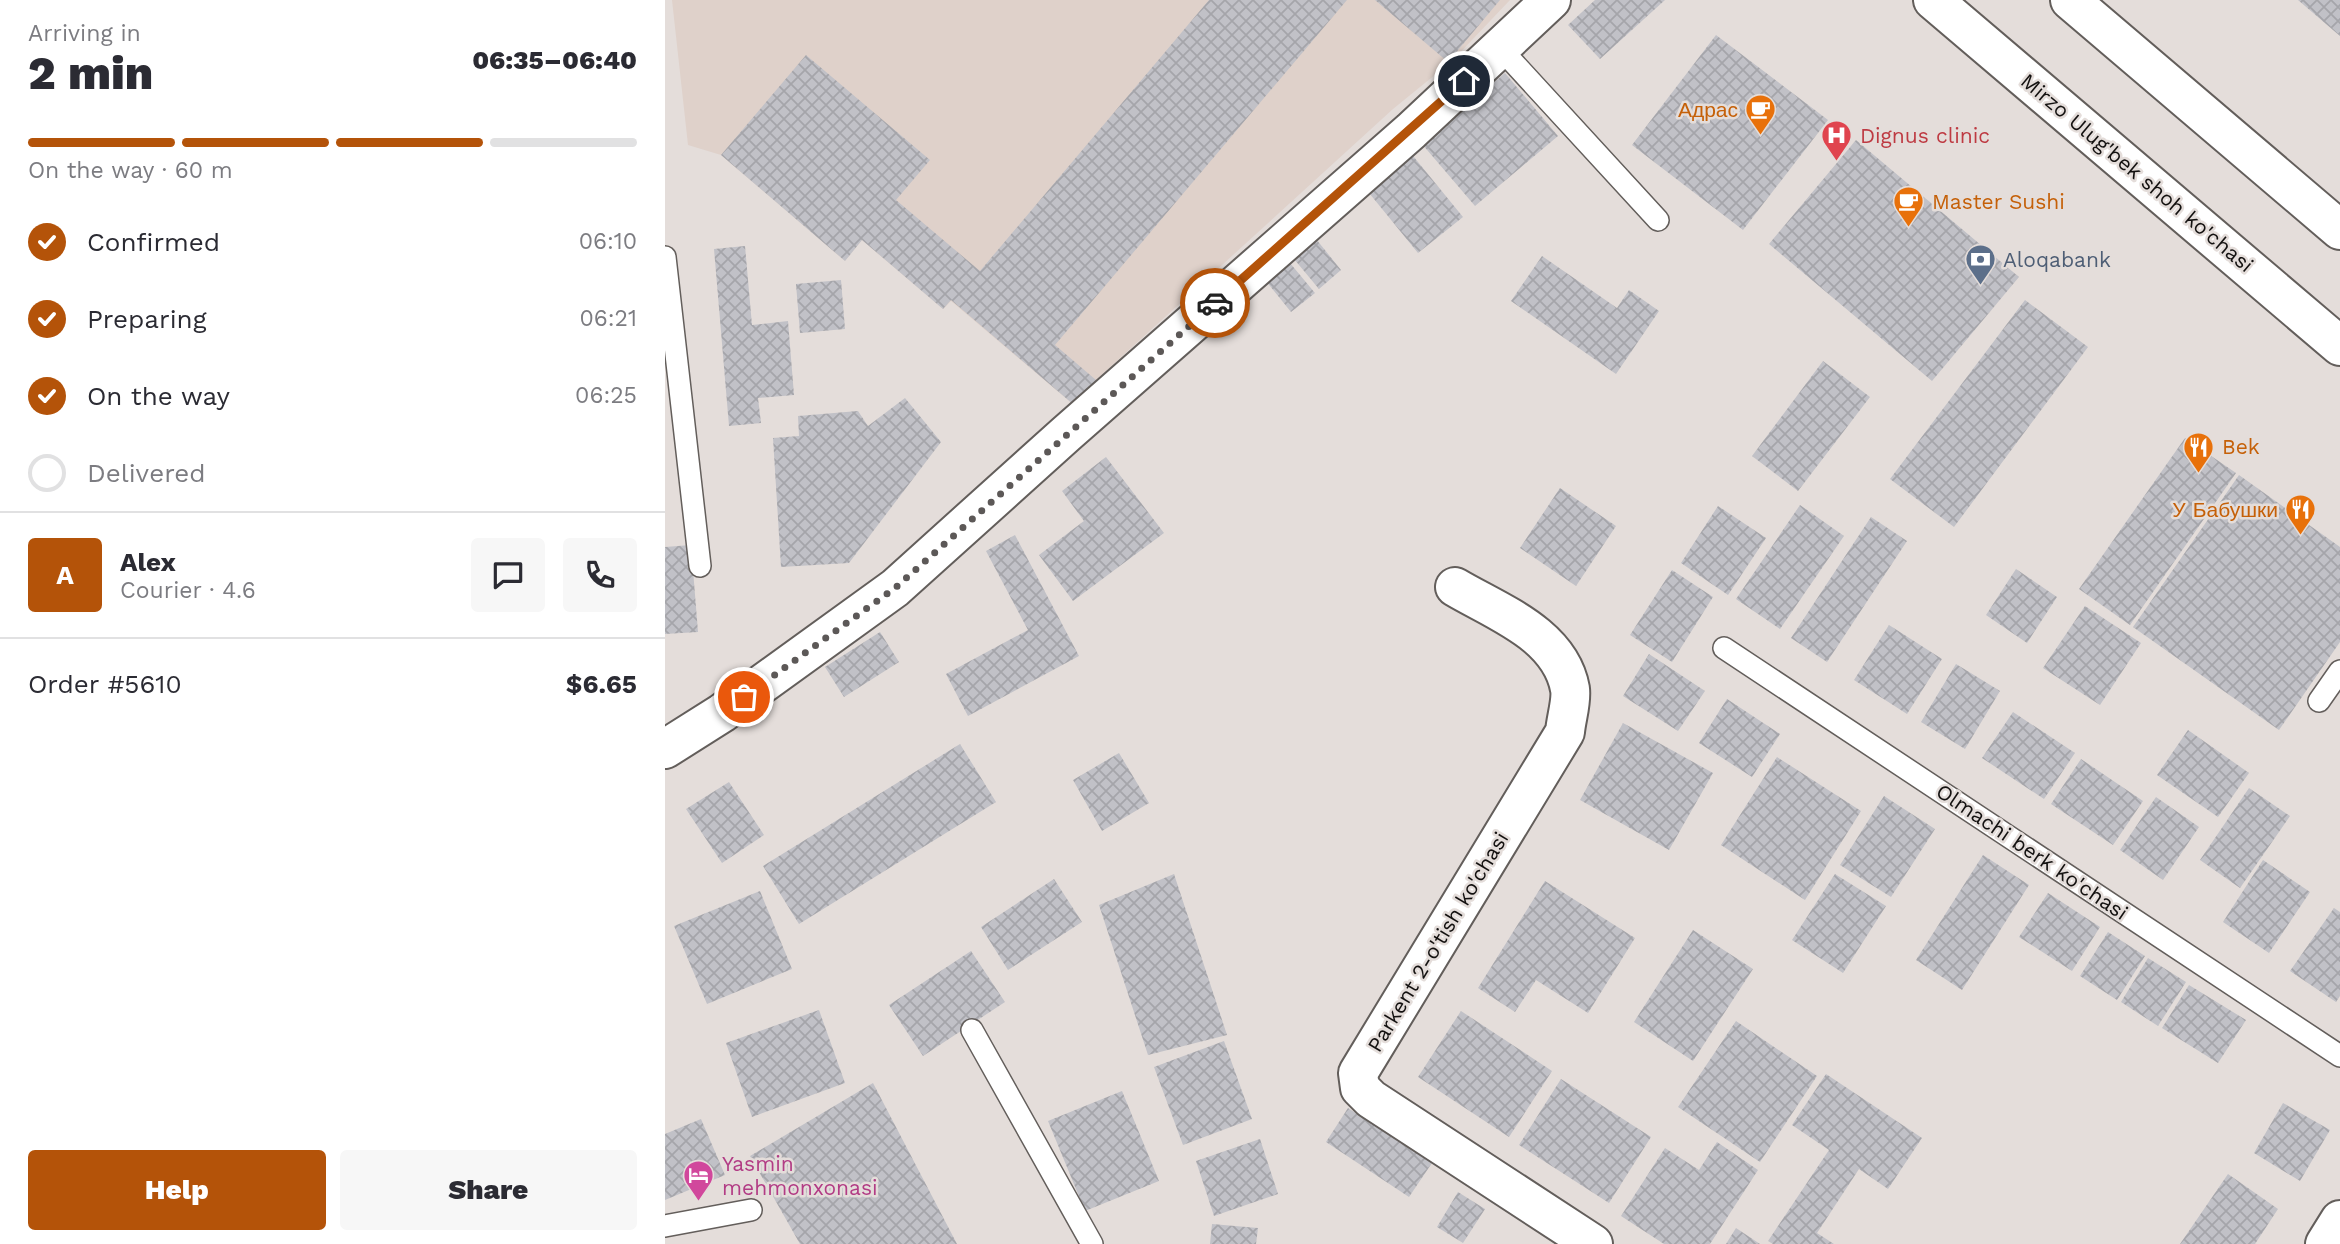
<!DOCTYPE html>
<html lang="en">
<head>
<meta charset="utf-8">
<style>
  :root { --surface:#fff; --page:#f7f7f7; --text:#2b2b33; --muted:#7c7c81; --line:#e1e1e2; --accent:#b45309 }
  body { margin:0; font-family:"Work Sans",sans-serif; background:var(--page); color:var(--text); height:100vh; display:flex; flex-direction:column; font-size:26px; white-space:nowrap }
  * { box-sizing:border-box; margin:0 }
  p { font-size:23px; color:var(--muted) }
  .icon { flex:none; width:38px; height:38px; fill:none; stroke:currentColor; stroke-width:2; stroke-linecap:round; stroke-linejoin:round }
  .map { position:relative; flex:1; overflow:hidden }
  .side { display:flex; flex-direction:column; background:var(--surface); width:665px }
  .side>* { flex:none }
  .pin { position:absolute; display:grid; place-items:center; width:60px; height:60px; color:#fff; margin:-30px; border:4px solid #fff; border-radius:50%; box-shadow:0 2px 7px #0007 }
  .courier { position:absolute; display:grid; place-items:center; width:70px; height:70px; margin:-35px; border:5px solid #b45309; border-radius:50%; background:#fff; color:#222; box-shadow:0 2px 9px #0007 }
  .headline em { font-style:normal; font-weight:800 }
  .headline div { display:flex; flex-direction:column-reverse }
  .headline { display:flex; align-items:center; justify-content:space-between; height:119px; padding:0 28px }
  h1 { font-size:46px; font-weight:800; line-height:52px }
  .bar { display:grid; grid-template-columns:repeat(4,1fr); gap:10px 7px; align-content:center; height:84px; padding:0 28px }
  .bar i { height:9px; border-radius:5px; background:var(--line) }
  .bar .on { background:var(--accent) }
  .bar p { grid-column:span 4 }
  .line { display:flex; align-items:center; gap:18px; padding:0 28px; border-top:2px solid var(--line) }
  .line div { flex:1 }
  .round { display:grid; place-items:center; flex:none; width:74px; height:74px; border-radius:7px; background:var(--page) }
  ol { padding:0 28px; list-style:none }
  li { display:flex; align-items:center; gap:21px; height:77px }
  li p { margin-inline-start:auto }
  li .icon { padding:7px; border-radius:50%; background:var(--accent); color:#fff; stroke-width:4 }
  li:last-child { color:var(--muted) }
  li i { width:38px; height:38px; border:4px solid var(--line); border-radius:50% }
  .cta { display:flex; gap:14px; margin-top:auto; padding:14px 28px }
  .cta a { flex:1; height:80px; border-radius:7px; background:var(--accent); color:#fff; font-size:28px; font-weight:800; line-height:80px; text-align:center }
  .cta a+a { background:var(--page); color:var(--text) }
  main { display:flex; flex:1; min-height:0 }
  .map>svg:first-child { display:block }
  .built { fill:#dfd1ca }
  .building { fill:url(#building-cross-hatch) }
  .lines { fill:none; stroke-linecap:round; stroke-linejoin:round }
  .lane-casing { stroke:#635e5b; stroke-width:24 }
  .street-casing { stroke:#635e5b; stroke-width:42 }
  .primary-casing { stroke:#635e5b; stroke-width:42 }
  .lane { stroke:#fff; stroke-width:21 }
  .street { stroke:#fff; stroke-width:38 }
  .primary { stroke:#fff; stroke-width:38 }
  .done { stroke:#5c5857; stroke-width:7; stroke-dasharray:0 12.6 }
  .route { stroke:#b45309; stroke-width:9 }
  .labels { text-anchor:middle; stroke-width:5; stroke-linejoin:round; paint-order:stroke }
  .food-label { font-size:21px; fill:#c56008; stroke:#e4ddda; text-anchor:end }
  .health-label { font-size:21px; fill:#be3a42; stroke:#e4ddda; text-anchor:start }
  .street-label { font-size:21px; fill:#131110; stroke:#e4ddda }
  .service-label { font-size:21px; fill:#4e5e75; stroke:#e4ddda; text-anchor:start }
  .hotel-label { font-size:21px; fill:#b23c85; stroke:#e4ddda; text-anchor:start }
</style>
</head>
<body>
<main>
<section class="side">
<div class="headline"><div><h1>2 min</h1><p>Arriving in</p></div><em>06:35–06:40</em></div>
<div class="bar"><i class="on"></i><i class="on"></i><i class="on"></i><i></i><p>On the way · 60 m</p></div>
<ol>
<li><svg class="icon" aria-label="check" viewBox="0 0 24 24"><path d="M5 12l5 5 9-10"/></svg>Confirmed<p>06:10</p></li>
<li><svg class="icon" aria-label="check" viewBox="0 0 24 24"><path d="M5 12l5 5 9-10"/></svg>Preparing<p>06:21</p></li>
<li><svg class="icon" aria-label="check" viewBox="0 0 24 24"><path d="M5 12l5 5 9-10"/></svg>On the way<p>06:25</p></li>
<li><i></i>Delivered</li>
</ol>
<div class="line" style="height:126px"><b class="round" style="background:var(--accent);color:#fff">A</b><div><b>Alex</b><p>Courier · 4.6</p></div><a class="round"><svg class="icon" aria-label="chat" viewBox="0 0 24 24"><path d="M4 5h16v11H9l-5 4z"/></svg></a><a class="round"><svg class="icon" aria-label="phone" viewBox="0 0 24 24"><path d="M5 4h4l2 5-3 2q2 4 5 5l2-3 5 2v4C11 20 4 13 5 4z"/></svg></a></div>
<div class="line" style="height:91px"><div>Order #5610</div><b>$6.65</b></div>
<div class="cta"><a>Help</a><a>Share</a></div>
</section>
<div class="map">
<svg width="1675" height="1244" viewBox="0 0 1675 1244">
  <defs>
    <pattern id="building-cross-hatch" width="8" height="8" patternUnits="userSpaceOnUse" patternTransform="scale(1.75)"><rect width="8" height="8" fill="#c1c1c7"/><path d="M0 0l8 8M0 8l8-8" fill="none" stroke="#a5a5aa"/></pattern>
  </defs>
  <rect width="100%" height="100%" fill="#e4ddda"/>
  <path class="built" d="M7,0h838l-58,61 -59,48 -297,271 -22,25 -123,-104 -8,8 -81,-69 -17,21 -124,-106 -33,-10z"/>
  <path class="building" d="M544,0h138l-292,345 41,35 -22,25 -123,-105 -8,9 -81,-69 -17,21 -124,-106 85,-100 124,105 -34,40 84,71z
    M710,0h125l-52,62z
    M930,0h70l-65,59 -32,-34z
    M1633,0h42v36z
    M1051,35l112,85 -85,110 -111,-85z
    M840,73l53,63 -83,70 -53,-62z
    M1191,140l163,137 -87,104 -163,-137z
    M744,151l54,66 -45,36 -53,-65z
    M647,234l29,36 -22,19 -30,-36z
    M80,246l7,79 36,-4 6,74 -36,3 3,25 -32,3 -15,-177z
    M877,256l75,52 12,-18 30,21 -43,63 -105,-73z
    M620,257l30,36 -24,19 -29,-36z
    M176,280l4,49 -45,4 -4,-49z
    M1360,300l63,47 -134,180 -64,-48z
    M1158,361l47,36 -72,94 -46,-35z
    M240,398l36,44 -92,121 -68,4 -8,-129 26,-2 -1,-20 60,-5 10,15z
    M1520,438l51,35 -106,152 -51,-36z
    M441,457l58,76 -91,68 -34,-46 45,-34 -22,-30z
    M1574,475l101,72v95l-61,88 -146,-103z
    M895,488l56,38 -40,60 -56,-38z
    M1135,505l44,31 -64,93 -44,-30z
    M1053,506l48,32 -38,57 -47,-32z
    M1206,517l36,24 -80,121 -36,-24z
    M350,535l64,121 -111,60 -22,-42 82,-44 -42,-79z
    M26,545l7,87 -33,2v-87z
    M1351,569l41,28 -30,46 -41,-28z
    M1007,570l41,27 -41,65 -42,-27z
    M1420,606l56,37 -41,62 -57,-37z
    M1224,625l53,34 -35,55 -53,-34z
    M215,632l19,30 -55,35 -19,-30z
    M984,654l56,37 -27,40 -55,-35z
    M1291,664l44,27 -35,58 -44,-27z
    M1062,699l53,35 -28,43 -53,-34z
    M1348,712l62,41 -31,46 -62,-41z
    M958,723l90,50 -44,77 -89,-50z
    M1523,730l61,43 -31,44 -61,-42z
    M295,744l36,58 -197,122 -36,-58z
    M454,753l30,50 -47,28 -29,-51z
    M1112,757l84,54 -56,89 -84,-55z
    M1416,759l62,42 -30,44 -62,-41z
    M64,782l35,53 -42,28 -36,-54z
    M1584,788l41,28 -50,72 -40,-28z
    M1219,796l51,33 -44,68 -51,-32z
    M1491,797l43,30 -36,53 -43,-30z
    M1318,855l46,30 -67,105 -46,-30z
    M1598,860l47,32 -41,61 -46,-31z
    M509,874l53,161 -79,20 -49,-150z
    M1170,874l51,32 -43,67 -51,-33z
    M389,879l28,43 -74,48 -27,-43z
    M880,881l90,57 -47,75 -52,-33 -21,32 -37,-24z
    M95,891l32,78 -85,35 -33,-78z
    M1383,893l52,34 -28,44 -53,-34z
    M1669,908l6,4v84l-4,6 -46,-31z
    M1028,930l60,39 -60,92 -59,-39z
    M1443,932l37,24 -28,44 -37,-24z
    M306,951l34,51 -82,54 -34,-51z
    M1483,958l38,24 -28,44 -37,-24z
    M1524,985l57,35 -28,43 -56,-35z
    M154,1010l26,73 -93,34 -26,-74z
    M796,1011l91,60 -43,66 -91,-60z
    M1071,1021l81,55 -57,86 -82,-55z
    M559,1041l28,78 -69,26 -29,-78z
    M1161,1074l96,64 -34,51 -29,-20 -42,64 17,11h-61l-5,-3 61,-91 -37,-25z
    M896,1079l90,58 -42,66 -90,-58z
    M208,1083l84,161h-157l-50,-88z
    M457,1091l37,90 -74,30 -37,-90z
    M1618,1103l47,27 -30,51 -46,-28z
    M683,1108l84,55 -23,34 -83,-55z
    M36,1119l24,56 -60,25v-66z
    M595,1139l18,55 -64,22 -18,-55z
    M1052,1142l41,28 -48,74h-46l-43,-28 44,-68 34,22z
    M1563,1174l50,35 -23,35h-75z
    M793,1192l27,17 -22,34 -26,-16z
    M547,1224l46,4 -2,16h-46z
    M1071,1228l24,16h-34z"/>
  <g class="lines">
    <defs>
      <path id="lane" d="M835,48l158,172
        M0,257l35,309
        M1059,648l616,408
        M1654,701l21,-30
        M307,1030l120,214
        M0,1226l86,-16"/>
      <path id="street" d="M790,587c42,25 105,47 115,102 2,12 -4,30 -5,43l-207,341 2,15 11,11 222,145
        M0,749l57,-36 173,-125 171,-154 345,-303 140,-131
        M1660,1244l15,-24"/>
      <path id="primary" d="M1268,0l407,346
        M1405,0l270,230"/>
    </defs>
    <use href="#lane" class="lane-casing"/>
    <use href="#street" class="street-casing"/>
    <use href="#primary" class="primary-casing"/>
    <use href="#lane" class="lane"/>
    <use href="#street" class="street"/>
    <use href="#primary" class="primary"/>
  </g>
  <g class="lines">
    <path class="done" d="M79,697l151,-109 320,-285"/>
    <path class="route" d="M550,303l249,-222"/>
  </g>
  <defs>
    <symbol id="cafe-pin" viewBox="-11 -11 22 30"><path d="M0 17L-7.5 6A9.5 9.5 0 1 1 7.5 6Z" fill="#e8710a" stroke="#e4ddda"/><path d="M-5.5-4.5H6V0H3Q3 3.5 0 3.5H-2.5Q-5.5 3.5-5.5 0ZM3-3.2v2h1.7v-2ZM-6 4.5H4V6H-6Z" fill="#fff"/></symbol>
    <symbol id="hospital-pin" viewBox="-11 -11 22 30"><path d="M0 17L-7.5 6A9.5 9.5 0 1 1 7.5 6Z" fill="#e0444e" stroke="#e4ddda"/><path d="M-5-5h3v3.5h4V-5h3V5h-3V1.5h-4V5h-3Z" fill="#fff"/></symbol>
    <symbol id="bank-pin" viewBox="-11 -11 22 30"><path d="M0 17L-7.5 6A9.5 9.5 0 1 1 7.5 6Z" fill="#5c6f8a" stroke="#e4ddda"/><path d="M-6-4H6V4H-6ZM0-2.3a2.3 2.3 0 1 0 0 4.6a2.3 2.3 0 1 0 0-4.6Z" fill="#fff"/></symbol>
    <symbol id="restaurant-pin" viewBox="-11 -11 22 30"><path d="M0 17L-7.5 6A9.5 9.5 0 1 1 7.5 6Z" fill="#e8710a" stroke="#e4ddda"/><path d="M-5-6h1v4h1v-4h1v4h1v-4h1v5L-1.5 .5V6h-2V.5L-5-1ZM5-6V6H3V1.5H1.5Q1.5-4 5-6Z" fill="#fff"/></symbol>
    <symbol id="hotel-pin" viewBox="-11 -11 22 30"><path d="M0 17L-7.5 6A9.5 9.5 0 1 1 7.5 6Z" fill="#d1479c" stroke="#e4ddda"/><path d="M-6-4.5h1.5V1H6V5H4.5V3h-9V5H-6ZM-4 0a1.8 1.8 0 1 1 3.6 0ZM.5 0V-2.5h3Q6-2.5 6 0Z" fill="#fff"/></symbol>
  </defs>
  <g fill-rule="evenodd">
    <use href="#cafe-pin" x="1078" y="92" width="35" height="47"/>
    <use href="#hospital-pin" x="1154" y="118" width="35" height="47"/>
    <use href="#cafe-pin" x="1226" y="184" width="35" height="47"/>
    <use href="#bank-pin" x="1298" y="242" width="35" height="47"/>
    <use href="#restaurant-pin" x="1516" y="430" width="35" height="47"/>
    <use href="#restaurant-pin" x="1618" y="492" width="35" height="47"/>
    <use href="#hotel-pin" x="16" y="1158" width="35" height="47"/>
  </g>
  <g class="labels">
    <g class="food-label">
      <text x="1073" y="117">Адрас</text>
      <text x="1267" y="209" text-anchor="start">Master Sushi</text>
      <text x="1557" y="454" text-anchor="start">Bek</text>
      <text x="1613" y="517">У Бабушки</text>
    </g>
    <g class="health-label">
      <text x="1195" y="143">Dignus clinic</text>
    </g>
    <g class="street-label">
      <text transform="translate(1472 173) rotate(40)" y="7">Mirzo Ulug'bek shoh ko'chasi</text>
      <text transform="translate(1367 852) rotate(34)" y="7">Olmachi berk ko'chasi</text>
      <text transform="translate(773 942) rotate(-59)" y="7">Parkent 2-o'tish ko'chasi</text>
    </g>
    <g class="service-label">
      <text x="1338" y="267">Aloqabank</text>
    </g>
    <g class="hotel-label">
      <text x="57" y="1171">Yasmin<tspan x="57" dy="24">mehmonxonasi</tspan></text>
    </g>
  </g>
</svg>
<div class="pin" style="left:79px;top:697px;background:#ea580c"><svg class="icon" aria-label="bag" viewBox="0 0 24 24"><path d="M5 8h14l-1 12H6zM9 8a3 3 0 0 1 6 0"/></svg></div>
<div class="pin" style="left:799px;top:81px;background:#1f2937"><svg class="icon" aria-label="home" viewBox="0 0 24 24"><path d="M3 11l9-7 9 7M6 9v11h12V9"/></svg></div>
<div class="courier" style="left:550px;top:303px"><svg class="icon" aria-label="car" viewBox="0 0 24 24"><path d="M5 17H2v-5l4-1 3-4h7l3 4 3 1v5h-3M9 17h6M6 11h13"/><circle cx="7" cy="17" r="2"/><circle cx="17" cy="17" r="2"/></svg></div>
</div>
</main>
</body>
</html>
